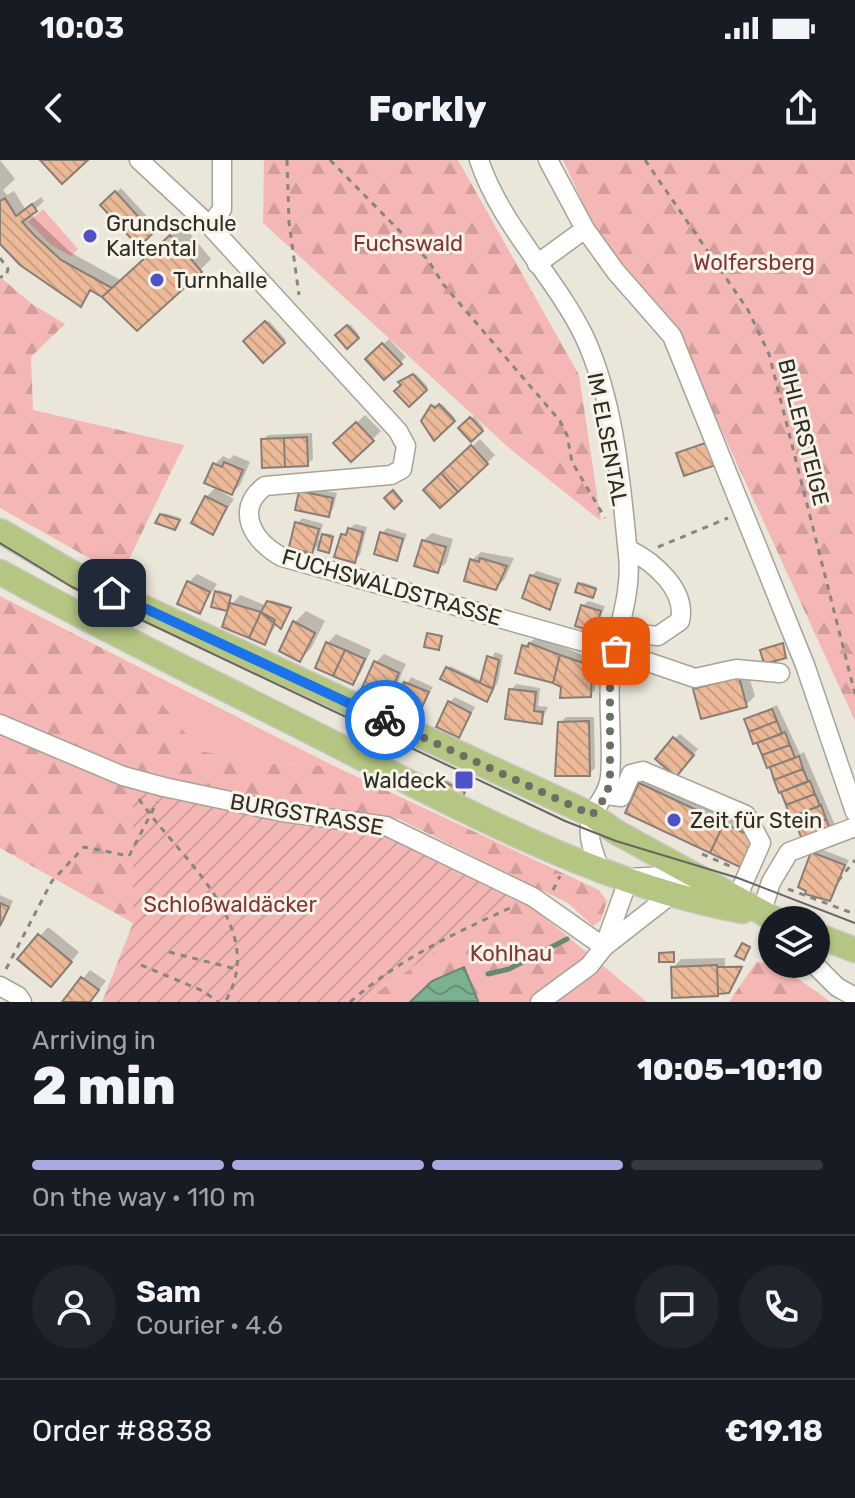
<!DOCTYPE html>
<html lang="en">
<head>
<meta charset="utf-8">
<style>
  :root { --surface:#171b24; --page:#20242c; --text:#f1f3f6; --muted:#9ea1a6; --line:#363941; --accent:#a8aae1 }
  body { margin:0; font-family:Rubik,sans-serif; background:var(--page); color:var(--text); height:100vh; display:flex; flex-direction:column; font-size:30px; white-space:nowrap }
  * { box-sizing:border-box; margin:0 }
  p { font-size:26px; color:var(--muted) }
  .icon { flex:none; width:44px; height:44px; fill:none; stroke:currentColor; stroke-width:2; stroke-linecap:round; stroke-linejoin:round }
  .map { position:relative; height:842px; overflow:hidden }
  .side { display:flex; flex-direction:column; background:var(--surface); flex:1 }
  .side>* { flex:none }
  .tools { position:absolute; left:758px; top:746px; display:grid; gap:16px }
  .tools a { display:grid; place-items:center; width:72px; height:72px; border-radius:50%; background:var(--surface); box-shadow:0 2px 6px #0004; font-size:40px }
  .pin { position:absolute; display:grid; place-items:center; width:68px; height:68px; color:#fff; margin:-34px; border-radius:16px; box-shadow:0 4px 12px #0006 }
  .courier { position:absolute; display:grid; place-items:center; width:80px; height:80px; margin:-40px; border:6px solid #1a73e8; border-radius:50%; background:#fff; color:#222; box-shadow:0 2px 10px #0007 }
  .headline em { font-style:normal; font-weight:800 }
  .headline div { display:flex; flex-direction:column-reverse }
  .headline { display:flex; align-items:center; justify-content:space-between; height:136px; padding:0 32px }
  h1 { font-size:52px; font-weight:800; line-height:60px }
  .bar { display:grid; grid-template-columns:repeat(4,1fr); gap:12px 8px; align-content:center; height:96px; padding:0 32px }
  .bar i { height:10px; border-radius:6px; background:var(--line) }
  .bar .current { background:var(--accent) }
  .bar p { grid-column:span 4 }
  .line { display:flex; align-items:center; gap:20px; padding:0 32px; border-top:2px solid var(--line) }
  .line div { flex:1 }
  .round { display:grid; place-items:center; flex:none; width:84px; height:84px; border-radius:42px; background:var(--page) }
  .status { display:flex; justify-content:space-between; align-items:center; height:56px; padding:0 40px; background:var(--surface); direction:ltr }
  .status svg { height:22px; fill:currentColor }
  header { display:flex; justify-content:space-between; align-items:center; height:104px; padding:0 32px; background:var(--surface); font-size:36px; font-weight:800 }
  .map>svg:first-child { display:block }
  .green { fill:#f5b7b6 }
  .forest { fill:url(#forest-firs) }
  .garden { fill:url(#garden-furrows) }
  .water { fill:url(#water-waves); stroke:#658970; stroke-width:2 }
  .shadow { fill:#0003 }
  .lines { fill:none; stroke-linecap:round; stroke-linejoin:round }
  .stream { stroke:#658970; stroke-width:5 }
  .building { fill:url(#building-back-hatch); stroke:#897e77; stroke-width:2 }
  .minor-casing { stroke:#a7a397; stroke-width:21 }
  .major-casing { stroke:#c9c8c7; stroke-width:27 }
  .path { stroke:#89867d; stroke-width:3; stroke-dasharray:6 6; stroke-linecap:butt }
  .minor { stroke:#fff; stroke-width:18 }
  .major { stroke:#b5c682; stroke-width:24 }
  .tram { stroke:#68655e; stroke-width:2 }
  .done { stroke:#706d66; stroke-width:8; stroke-dasharray:0 14.4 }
  .route { stroke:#1a73e8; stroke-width:10 }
  .poi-dot { fill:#4e51c7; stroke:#f8f3e7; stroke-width:3 }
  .labels { text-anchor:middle; stroke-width:6; stroke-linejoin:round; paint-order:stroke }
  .poi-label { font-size:22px; fill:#2e2c27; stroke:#f8f3e7; text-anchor:start }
  .park-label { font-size:22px; fill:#813539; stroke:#f8f3e7 }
  .street-label { font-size:22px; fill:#2e2c27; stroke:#f8f3e7 }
</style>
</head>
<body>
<div class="status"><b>10:03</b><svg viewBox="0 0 49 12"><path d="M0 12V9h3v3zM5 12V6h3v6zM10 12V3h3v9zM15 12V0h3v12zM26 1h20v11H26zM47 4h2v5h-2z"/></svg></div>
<header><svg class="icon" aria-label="back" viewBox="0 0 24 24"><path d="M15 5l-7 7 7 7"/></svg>Forkly<svg class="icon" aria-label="share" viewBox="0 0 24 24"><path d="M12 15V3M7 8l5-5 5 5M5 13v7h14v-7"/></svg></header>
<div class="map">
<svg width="855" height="842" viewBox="0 0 855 842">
  <defs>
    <pattern id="forest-firs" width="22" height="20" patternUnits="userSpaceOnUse" patternTransform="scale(2)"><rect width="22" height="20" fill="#f5b7b6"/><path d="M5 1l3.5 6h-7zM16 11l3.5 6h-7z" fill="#d29e9c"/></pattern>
    <pattern id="garden-furrows" width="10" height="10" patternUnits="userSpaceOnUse" patternTransform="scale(2)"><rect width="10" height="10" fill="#f5b7b6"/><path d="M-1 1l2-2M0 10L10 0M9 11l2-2" fill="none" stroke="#d29e9c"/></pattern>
    <pattern id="water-waves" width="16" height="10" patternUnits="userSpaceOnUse" patternTransform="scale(2)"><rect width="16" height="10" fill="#7cb190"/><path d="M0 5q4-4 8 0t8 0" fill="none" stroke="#669076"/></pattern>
    <pattern id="building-back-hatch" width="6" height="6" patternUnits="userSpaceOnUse" patternTransform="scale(2)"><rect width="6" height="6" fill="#ecb998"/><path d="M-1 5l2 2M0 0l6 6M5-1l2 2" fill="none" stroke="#cb9f83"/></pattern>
  </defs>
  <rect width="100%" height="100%" fill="#ebe6da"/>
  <path class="green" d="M43,49l35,40 -7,7 -20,-11 -23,-23z
    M127,501l207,105 -60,-2 -74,-13z"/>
  <path class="forest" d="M264,0h194l121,215 22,146 -92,-73 -246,-225z
    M563,0h292v561l-182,-397 -78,-94z
    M0,117l32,27 33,20 -34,33 2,53 151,35 -63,131 -121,-68z
    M0,436l127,65 73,90 74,13 60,2 265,124 8,11 -6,19 -8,6 -25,-23 -169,-84 -266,-36v140l-133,-75z
    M516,734l131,108h-284z
    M756,802l21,2 54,38h-102z"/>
  <path class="garden" d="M133,622l248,51 135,61 -153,108h-261l31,-79z"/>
  <path class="water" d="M464,807l14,34 -68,1 22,-21z"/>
  <path class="shadow" d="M0,0l15,19 -12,11 4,5 7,-4 11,18 16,-12 3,4 -14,13 40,38 52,29 61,-56 28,34 -11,11 -96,25 -11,-6 -13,16 -34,-21 -46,-43z
    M121,28l36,39 -18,17 -36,-39z
    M269,161l17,19 -22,21 -18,-20z
    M350,164l9,11 -12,11 -9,-11z
    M389,179l17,18 -22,21 -16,-19z
    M416,214l12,13 -19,17 -6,-24z
    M434,244l4,4 4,-4 13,14 -21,20 -11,-17z
    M365,255l16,16 -30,29 -15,-17z
    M474,256l10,12 -13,11 -10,-11z
    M312,273l1,26 -6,5 -44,-24 5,-5z
    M480,279l15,16 -8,8 -53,19z
    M234,295l16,7 -10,23 -8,8 -10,-5 -2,3 14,8 -22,33 -6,-35 11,-11 -2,-22 8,-8 7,3z
    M306,327l31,6 -4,16 -5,6 -27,-23z
    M164,353l17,5 -4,8 -15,-11z
    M302,358l21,6 -5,17 8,-8 8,2 -6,16 -5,-10 -11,11 -15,-28z
    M355,364l12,3 -7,28 -6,5 -11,-25z
    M387,368l20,6 -10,25 -15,-26z
    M432,373l21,6 -7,24 -9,8 -14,-30z
    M481,392l33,6 -10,22 -9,8 -23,-28z
    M537,411l25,8 -12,28 -19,-31z
    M197,414l20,10 -18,28 -10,-30z
    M582,422l15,5 -3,7 -14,-10z
    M219,430l13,4 -3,13 11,-12 27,11 4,-6 20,6 -8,18h-6l-12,18 -35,-33 -16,-4z
    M588,441l17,5 -10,24 -12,-24z
    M306,451l19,10 -14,27 -11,12 -6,-37z
    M336,474l35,16 -11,24 -8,9 -35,-16 11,-24z
    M539,476l57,25 -1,29 -5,5 -27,-9 -39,-40z
    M495,492l8,3 -5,27 -11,18 -45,-22 8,-12 32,15z
    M384,494l22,10 -12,27 -9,8 -9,-37z
    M747,510l8,26 -9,9 -44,12 -7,-27 8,-8z
    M411,517l22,10 -16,28 -21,-9z
    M516,524l24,4 -2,18 10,1 -7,15 -30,-32z
    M455,537l20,10 -16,29 -10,-33z
    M777,545l23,49 4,-2 31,73 -31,15 -58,-120z
    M566,557h28l1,51 -6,6 -29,-51z
    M680,574l18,15 -17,20 -7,-30z
    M442,618l23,11 -1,4 -26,-9z
    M645,619l115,54 -18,33 -102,-82z
    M818,688l31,12 -19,38 -17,-45z
    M0,735l13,6 -13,26z
    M48,767l31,25 -20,24 -39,-17z
    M725,798v8l17,-1 -12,24 -13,5 -44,-26 8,-9z
    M90,810l16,11 -16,21h-26z"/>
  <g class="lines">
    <path class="stream" d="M488,814l21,-5 58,-30"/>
  </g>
  <path class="building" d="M40,0h48l-26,24z
    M115,31l38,42 -14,14 -39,-42z
    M5,38l11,18 16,-12 5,7 -15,11 12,13 27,25 51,28 -10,9 -12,-7 -9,17 -61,-42 -20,-21v-43z
    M170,75l32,37 -65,59 -35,-34z
    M265,161l20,22 -22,20 -20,-22z
    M347,165l12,13 -12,11 -12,-14z
    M382,183l20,21 -18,16 -19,-21z
    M413,214l14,16 -18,17 -15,-16 7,-6 -3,-3z
    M439,244l16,17 -21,20 -13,-20 10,-16 4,3z
    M470,257l13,14 -12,11 -13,-14z
    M356,262l18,19 -23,21 -18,-19z
    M307,277l1,29 -23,1 -1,-29z
    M284,278l1,29 -23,1 -1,-29z
    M708,282l8,23 -32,11 -8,-23z
    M471,285l17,19 -30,28 -17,-19z
    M224,302l19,8 -11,25 -28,-12 9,-20 9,4z
    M441,313l17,19 -18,16 -17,-18z
    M393,330l9,11 -8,8 -10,-11z
    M299,331l34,7 -4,19 -34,-7z
    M205,336l22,11 -14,28 -22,-12z
    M160,354l20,6 -5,10 -20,-7z
    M295,362l24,7 -7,25 -23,-7z
    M348,368l15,4 -8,31 -21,-6 7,-23 5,1z
    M380,372l23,7 -6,22 -23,-7z
    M322,374l11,3 -4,16 -11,-3z
    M422,380l24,7 -8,26 -24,-7z
    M480,398l27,8 -11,24 -32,-9 6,-22 9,3z
    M530,415l28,9 -8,26 -28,-12z
    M187,421l23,11 -10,22 -23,-10z
    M578,423l18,6 -3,9 -18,-6z
    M215,431l16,5 -4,15 -16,-4z
    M267,441l24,7 -10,21 -20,-17z
    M230,443l31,9 -12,26 -27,-11z
    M581,445l20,6 -6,21 -20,-6z
    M261,452l14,8 -10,25 -16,-7z
    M293,461l22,12 -15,29 -21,-11z
    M427,473l15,3 -3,14 -15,-3z
    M326,482l19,8 -12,26 -18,-8z
    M529,483l31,12 -7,28 -38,-10 7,-28 6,2z
    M783,483l3,15 -22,6 -4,-14z
    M345,490l20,9 -12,26 -20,-9z
    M560,495l32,11 -1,31 -31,1 1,-11 -8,-4z
    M487,496l12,4 -6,29 -13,-6z
    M374,501l25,12 -13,29 -25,-12z
    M446,507l47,22 -6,13 -47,-23z
    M739,517l8,30 -46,12 -8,-30z
    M404,522l25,10 -12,26 -24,-11z
    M509,529l27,3 -2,19 9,1 -1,12 -37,-5z
    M448,541l23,12 -12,25 -23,-11z
    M772,549l5,12 -28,11 -5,-13z
    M589,561l1,55h-35l3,-54z
    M777,561l5,13 -29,10 -4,-12z
    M785,572l5,13 -28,10 -5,-12z
    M673,577l21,18 -18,22 -21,-18z
    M790,585l5,13 -28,10 -5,-13z
    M799,596l4,13 -29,11 -4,-13z
    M803,609l5,12 -29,12 -5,-13z
    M438,619l27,13 -3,6 -27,-14z
    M810,621l5,13 -29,11 -5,-13z
    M639,623l85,40 -14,30 -85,-40z
    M815,634l5,12 -29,11 -5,-12z
    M821,645l5,14 -28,10 -5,-13z
    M826,659l5,13 -28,10 -5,-13z
    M724,663l32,16 -14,29 -32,-15z
    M811,692l34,13 -15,36 -25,-7 1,-3 -8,-4z
    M0,743l9,4 -9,19z
    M38,774l34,28 -21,25 -34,-28z
    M742,783l8,4 -6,13 -9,-4z
    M674,792v10h-15v-9z
    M717,805l1,31 -46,2 -1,-31z
    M717,807h25l-13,26 -11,1z
    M81,817l18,13 -9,12h-28z"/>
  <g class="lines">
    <defs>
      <path id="minor" d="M139,0l71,66 188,205 8,15 -4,23 -11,6 -126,11c-32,24 -11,56 17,71l334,94 79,27 41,-9 44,4
        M479,0c22,66 75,115 105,176 31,66 37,148 44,219 5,42 -15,83 -18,125 -2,32 3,65 0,97 -2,17 -11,23 -17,38 -8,18 0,35 6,52
        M548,0l37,69 31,43 56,64 133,329 50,147
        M210,66l12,-17v-49
        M537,104l48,-35
        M619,472l39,4 22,-15c7,-31 -26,-59 -52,-72
        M0,564l123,52 41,11 118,25 104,14 147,71 71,50
        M607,635l14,2 10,-23 12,-3 103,44 15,28 -25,57
        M761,754l10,-32 18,-30 66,-25
        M604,787l69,-54
        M814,804l23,23 18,10
        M0,826l18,10 4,6
        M540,842l49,-36 15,-19 25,-69 33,-2 41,9"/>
      <path id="major" d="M0,371l86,50 506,234 24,17 160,88
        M0,412c106,59 215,111 323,166 129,66 277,148 420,173
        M816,775l39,15"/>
    </defs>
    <use href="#minor" class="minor-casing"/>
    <use href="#major" class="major-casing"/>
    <path class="path" d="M287,0l2,62 10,73
      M330,0l98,100 15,24 117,137 7,14 5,27 33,56
      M645,0l103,150 21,44 86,340
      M0,98l8,11 -2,7 -6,1
      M658,387l70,-29
      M139,639c38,57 132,127 86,203
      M702,694l30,13
      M838,721l17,-21
      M788,729l67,25
      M553,730l7,-14
      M169,792l67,17
      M141,805l62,26 15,11
      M6,809l46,-88 32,-34 45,9 28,-54
      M350,842c51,-44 101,-67 162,-95"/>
    <use href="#minor" class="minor"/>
    <use href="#major" class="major"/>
    <path class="tram" d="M0,383l72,44 493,234 51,20 122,37 117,45"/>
  </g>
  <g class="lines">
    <path class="done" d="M385,560l207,95 15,-20 3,-19v-98l6,-27"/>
    <path class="route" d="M112,433l273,127"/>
  </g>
  <g class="poi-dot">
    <circle cx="90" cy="76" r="8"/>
    <circle cx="157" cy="120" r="8"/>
    <rect x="454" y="610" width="20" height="20" rx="4"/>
    <circle cx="674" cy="660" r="8"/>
  </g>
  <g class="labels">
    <g class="poi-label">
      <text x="106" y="71">Grundschule<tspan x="106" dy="25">Kaltental</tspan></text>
      <text x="173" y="128">Turnhalle</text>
      <text x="446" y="628" text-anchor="end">Waldeck</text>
      <text x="690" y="668">Zeit für Stein</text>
    </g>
    <g class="park-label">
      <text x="408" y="91">Fuchswald</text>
      <text x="754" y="110">Wolfersberg</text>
      <text x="230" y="752">Schloßwaldäcker</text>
      <text x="511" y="801">Kohlhau</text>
    </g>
    <g class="street-label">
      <text transform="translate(804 272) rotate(76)" y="8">BIHLERSTEIGE</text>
      <text transform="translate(608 279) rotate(79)" y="8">IM ELSENTAL</text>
      <text transform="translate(392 427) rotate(16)" y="8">FUCHSWALDSTRASSE</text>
      <text transform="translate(307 654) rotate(10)" y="8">BURGSTRASSE</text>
    </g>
  </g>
</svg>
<div class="tools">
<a><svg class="icon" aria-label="layers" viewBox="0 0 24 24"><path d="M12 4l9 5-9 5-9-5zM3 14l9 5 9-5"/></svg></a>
</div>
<div class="pin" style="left:616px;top:491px;background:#ea580c"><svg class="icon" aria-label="bag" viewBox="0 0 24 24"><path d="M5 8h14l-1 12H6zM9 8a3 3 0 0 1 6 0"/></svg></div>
<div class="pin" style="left:112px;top:433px;background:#1f2937"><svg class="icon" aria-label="home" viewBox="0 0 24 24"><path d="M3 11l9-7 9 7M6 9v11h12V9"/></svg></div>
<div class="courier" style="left:385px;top:560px"><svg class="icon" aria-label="bike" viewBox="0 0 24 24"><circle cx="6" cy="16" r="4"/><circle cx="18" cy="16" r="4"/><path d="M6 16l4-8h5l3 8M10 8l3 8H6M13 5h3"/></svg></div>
</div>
<section class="side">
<div class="headline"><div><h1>2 min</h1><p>Arriving in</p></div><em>10:05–10:10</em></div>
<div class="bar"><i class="current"></i><i class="current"></i><i class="current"></i><i></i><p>On the way · 110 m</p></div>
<div class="line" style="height:144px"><a class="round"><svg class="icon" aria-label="person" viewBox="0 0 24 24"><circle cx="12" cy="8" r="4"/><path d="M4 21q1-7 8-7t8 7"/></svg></a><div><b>Sam</b><p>Courier · 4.6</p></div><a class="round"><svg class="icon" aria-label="chat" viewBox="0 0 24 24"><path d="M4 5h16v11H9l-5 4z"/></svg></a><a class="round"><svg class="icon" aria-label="phone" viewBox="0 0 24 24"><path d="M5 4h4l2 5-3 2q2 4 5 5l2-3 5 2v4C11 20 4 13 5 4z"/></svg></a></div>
<div class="line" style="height:104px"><div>Order #8838</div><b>€19.18</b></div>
</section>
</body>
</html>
